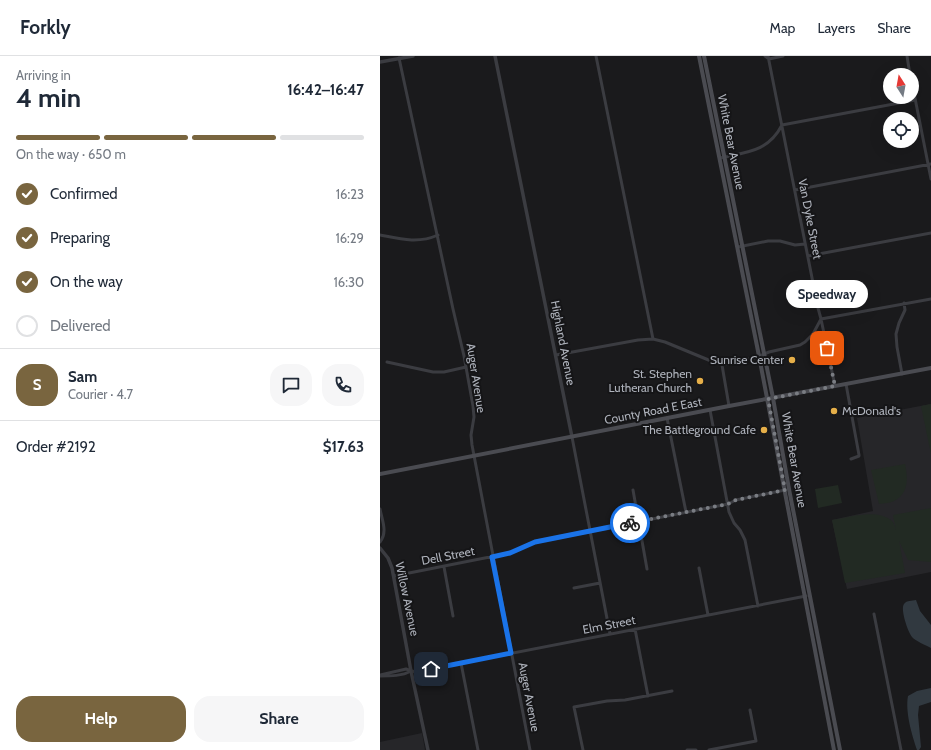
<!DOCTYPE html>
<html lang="en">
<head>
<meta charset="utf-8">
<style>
  :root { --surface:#fff; --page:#f6f6f7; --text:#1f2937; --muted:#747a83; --line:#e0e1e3; --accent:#79653f }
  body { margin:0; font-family:Cabin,sans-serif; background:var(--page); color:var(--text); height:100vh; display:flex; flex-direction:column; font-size:15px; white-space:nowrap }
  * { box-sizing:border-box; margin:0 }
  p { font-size:13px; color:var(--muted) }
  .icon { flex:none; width:22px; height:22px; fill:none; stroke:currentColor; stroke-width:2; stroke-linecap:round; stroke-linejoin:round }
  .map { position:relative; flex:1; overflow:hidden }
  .drawer { display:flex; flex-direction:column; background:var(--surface); width:380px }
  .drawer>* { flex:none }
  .needle { width:26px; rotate:349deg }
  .controls { position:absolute; left:503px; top:12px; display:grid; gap:8px }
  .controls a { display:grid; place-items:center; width:36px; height:36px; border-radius:50%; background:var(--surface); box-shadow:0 4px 16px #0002; font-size:20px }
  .pin { position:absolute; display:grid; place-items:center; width:34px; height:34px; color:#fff; margin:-17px; border-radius:8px; box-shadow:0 2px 6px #0006 }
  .courier { position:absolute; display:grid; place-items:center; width:40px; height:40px; margin:-20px; border:3px solid #1a73e8; border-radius:50%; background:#fff; color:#222; box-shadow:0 1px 5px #0007 }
  .bubble { position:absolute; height:28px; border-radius:14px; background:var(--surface); box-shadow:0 4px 16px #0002; font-size:13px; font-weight:700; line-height:28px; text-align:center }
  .summary em { font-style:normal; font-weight:700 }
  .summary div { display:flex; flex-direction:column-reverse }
  .summary { display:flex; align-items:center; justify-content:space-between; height:68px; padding:0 16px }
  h1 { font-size:26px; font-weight:700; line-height:30px }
  .bar { display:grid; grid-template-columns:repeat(4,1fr); gap:6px 4px; align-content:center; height:48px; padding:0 16px }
  .bar i { height:5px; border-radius:3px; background:var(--line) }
  .bar .current { background:var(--accent) }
  .bar p { grid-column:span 4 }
  .line { display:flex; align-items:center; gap:10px; padding:0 16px; border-top:1px solid var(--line) }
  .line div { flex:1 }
  .round { display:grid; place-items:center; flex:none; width:42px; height:42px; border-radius:16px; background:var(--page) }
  ol { padding:0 16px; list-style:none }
  li { display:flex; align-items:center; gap:12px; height:44px }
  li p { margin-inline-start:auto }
  li .icon { padding:4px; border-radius:50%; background:var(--accent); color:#fff; stroke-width:4 }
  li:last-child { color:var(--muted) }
  li i { width:22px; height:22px; border:2px solid var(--line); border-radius:50% }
  .primary-button { display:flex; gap:8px; margin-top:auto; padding:8px 16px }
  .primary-button a { flex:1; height:46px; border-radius:16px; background:var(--accent); color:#fff; font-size:16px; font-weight:700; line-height:46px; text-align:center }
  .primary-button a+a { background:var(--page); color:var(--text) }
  header { display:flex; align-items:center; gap:24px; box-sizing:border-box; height:56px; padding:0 20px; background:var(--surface); border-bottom:1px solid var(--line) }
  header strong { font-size:19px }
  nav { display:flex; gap:22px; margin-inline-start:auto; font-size:14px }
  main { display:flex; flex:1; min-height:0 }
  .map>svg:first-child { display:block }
  .built { fill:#262629 }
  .green { fill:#222a23 }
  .water { fill:#313940 }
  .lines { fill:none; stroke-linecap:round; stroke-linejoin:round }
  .minor { stroke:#3b3c41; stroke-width:3 }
  .tertiary { stroke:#3b3c41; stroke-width:3.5 }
  .secondary { stroke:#4a4b51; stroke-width:4 }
  .done { stroke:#7a7d83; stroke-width:4; stroke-dasharray:0 7.2 }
  .route { stroke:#1a73e8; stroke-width:5 }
  .poi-dot { fill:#e6af49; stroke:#151517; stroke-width:1.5 }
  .labels { text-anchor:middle; stroke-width:4; stroke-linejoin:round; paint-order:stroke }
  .street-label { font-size:12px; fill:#aeb2bb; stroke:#151517 }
  .poi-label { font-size:12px; fill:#aeb2bb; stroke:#151517; text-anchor:end }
</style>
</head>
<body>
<header>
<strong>Forkly</strong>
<nav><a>Map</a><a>Layers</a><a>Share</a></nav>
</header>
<main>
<section class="drawer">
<div class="summary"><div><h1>4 min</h1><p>Arriving in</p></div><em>16:42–16:47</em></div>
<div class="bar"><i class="current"></i><i class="current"></i><i class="current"></i><i></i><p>On the way · 650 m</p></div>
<ol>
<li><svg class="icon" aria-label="check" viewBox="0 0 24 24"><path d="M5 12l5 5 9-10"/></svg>Confirmed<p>16:23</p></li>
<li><svg class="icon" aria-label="check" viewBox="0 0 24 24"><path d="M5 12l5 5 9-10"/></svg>Preparing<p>16:29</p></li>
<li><svg class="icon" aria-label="check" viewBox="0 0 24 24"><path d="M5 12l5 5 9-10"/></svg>On the way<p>16:30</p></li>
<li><i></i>Delivered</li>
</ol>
<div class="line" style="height:72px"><b class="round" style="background:var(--accent);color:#fff">S</b><div><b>Sam</b><p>Courier · 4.7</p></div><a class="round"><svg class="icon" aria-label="chat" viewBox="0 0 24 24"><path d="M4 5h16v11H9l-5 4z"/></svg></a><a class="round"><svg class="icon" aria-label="phone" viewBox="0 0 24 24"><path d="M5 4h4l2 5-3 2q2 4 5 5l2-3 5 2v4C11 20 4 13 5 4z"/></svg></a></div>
<div class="line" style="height:52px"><div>Order #2192</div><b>$17.63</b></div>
<div class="primary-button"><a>Help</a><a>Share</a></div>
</section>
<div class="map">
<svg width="551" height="694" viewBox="0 0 551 694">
  <rect width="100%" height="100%" fill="#1a1a1c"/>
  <path class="built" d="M551,348v168l-84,17 -15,-69 41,-9 -16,-93z
    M42,677l3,17h-45v-8z"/>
  <path class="green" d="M551,348v50l-10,-48z
    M525,408c3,14 4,29 -11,37 -4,2 -10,2 -15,3l-8,-34z
    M458,429l4,18 -24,5 -3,-19z
    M551,452v54l-23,-2 -9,-19 6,32 -60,10 -13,-63c18,-3 45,-12 60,1 2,2 3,6 4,9l-3,-15z"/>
  <path class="water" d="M536,544l4,11 11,14v23c-4,-2 -17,-8 -19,-11 -4,-5 -12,-28 -8,-33 3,-4 8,-3 12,-4z
    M551,632v14l-12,4 -1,9 3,32 -2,3h-2c-5,-15 -12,-38 -9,-54l9,-5z"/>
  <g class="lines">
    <path class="minor" d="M216,0l57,283
      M385,0l4,3 14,-3
      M388,0l50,252 3,11 14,67
      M527,0l3,19
      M19,2l54,251 11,47 9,50 1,11 -3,18 1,10 58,305
      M532,27l19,96
      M340,102c27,-6 48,-6 62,-33l133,-25
      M415,134l136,-26
      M0,179c20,4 38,9 58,0
      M358,191l30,-6h12l15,4 10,-1
      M428,200l123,-23
      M176,299l82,-15 15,-1 12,3 46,19 11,4 32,-7 15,-6 31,-7 5,-3 8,-8 8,-15 110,-20
      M7,306l46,10h11l22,-5
      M342,309l7,41
      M522,318l-5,-27 -1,-13 3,-11 6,-13 -1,-7
      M466,328l13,71v1l-8,3
      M330,354l19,102 5,11 6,7 5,10 13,66
      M287,362l19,94
      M192,381l38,197
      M253,434l14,79
      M0,453c2,11 8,23 0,33
      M64,511l9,49
      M319,512l9,47
      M14,520l116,-23 19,-9 12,-3 187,-37 8,-4 49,-10
      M194,532l26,-5
      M494,558l27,136
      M255,573l13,67
      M81,607l17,87
      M0,619l26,-6 9,3 391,-76
      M0,620c11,0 22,0 31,-5
      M203,694l-9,-43 33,-6 18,-1 47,-9
      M307,694h9
      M329,694l47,-9 -6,-31"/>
    <path class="tertiary" d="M115,0l77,381
      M0,6l33,-6
      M0,492l8,10 4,10 19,103 17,79"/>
    <path class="secondary" d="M319,0l60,300 75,394
      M324,0l69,342 16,91 51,261
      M0,418l349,-68 202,-38"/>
  </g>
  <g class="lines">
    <path class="done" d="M250,467l98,-19 8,-4 49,-10 -17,-91 67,-13 -8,-38"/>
    <path class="route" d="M51,613l80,-16 -19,-96 18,-4 25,-11 95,-19"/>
  </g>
  <g class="poi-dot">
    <circle cx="412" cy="304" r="4"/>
    <circle cx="320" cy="325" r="4"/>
    <circle cx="454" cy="355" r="4"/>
    <circle cx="384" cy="374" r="4"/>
  </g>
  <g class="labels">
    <g class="street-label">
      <text transform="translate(351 86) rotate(79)" y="4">White Bear Avenue</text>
      <text transform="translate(430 163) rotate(79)" y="4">Van Dyke Street</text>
      <text transform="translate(183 287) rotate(79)" y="4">Highland Avenue</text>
      <text transform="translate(96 322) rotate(81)" y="4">Auger Avenue</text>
      <text transform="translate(273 355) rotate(-11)" y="4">County Road E East</text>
      <text transform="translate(414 404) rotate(80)" y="4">White Bear Avenue</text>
      <text transform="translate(68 500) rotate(-11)" y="4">Dell Street</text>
      <text transform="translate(27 543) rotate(78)" y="4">Willow Avenue</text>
      <text transform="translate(229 569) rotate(-11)" y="4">Elm Street</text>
      <text transform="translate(149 641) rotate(79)" y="4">Auger Avenue</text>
    </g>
    <g class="poi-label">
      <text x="404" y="308">Sunrise Center</text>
      <text x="312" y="322">St. Stephen<tspan x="312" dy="14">Lutheran Church</tspan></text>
      <text x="462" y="359" text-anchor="start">McDonald's</text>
      <text x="376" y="378">The Battleground Cafe</text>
    </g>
  </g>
</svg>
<div class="controls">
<a><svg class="needle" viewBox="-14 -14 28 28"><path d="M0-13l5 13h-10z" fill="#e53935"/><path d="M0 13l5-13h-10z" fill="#747a83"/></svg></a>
<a><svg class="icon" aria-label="locate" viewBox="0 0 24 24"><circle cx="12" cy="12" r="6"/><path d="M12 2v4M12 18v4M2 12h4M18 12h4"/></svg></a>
</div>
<div class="pin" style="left:447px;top:292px;background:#ea580c"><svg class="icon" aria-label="bag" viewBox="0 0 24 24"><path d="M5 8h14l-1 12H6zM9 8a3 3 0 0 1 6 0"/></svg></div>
<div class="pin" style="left:51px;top:613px;background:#1f2937"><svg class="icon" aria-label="home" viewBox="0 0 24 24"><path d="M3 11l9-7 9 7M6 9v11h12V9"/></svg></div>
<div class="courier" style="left:250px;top:467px"><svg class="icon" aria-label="bike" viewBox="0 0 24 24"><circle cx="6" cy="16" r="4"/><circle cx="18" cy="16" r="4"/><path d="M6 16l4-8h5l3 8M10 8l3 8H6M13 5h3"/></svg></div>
<div class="bubble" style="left:406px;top:224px;width:82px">Speedway</div>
</div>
</main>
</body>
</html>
